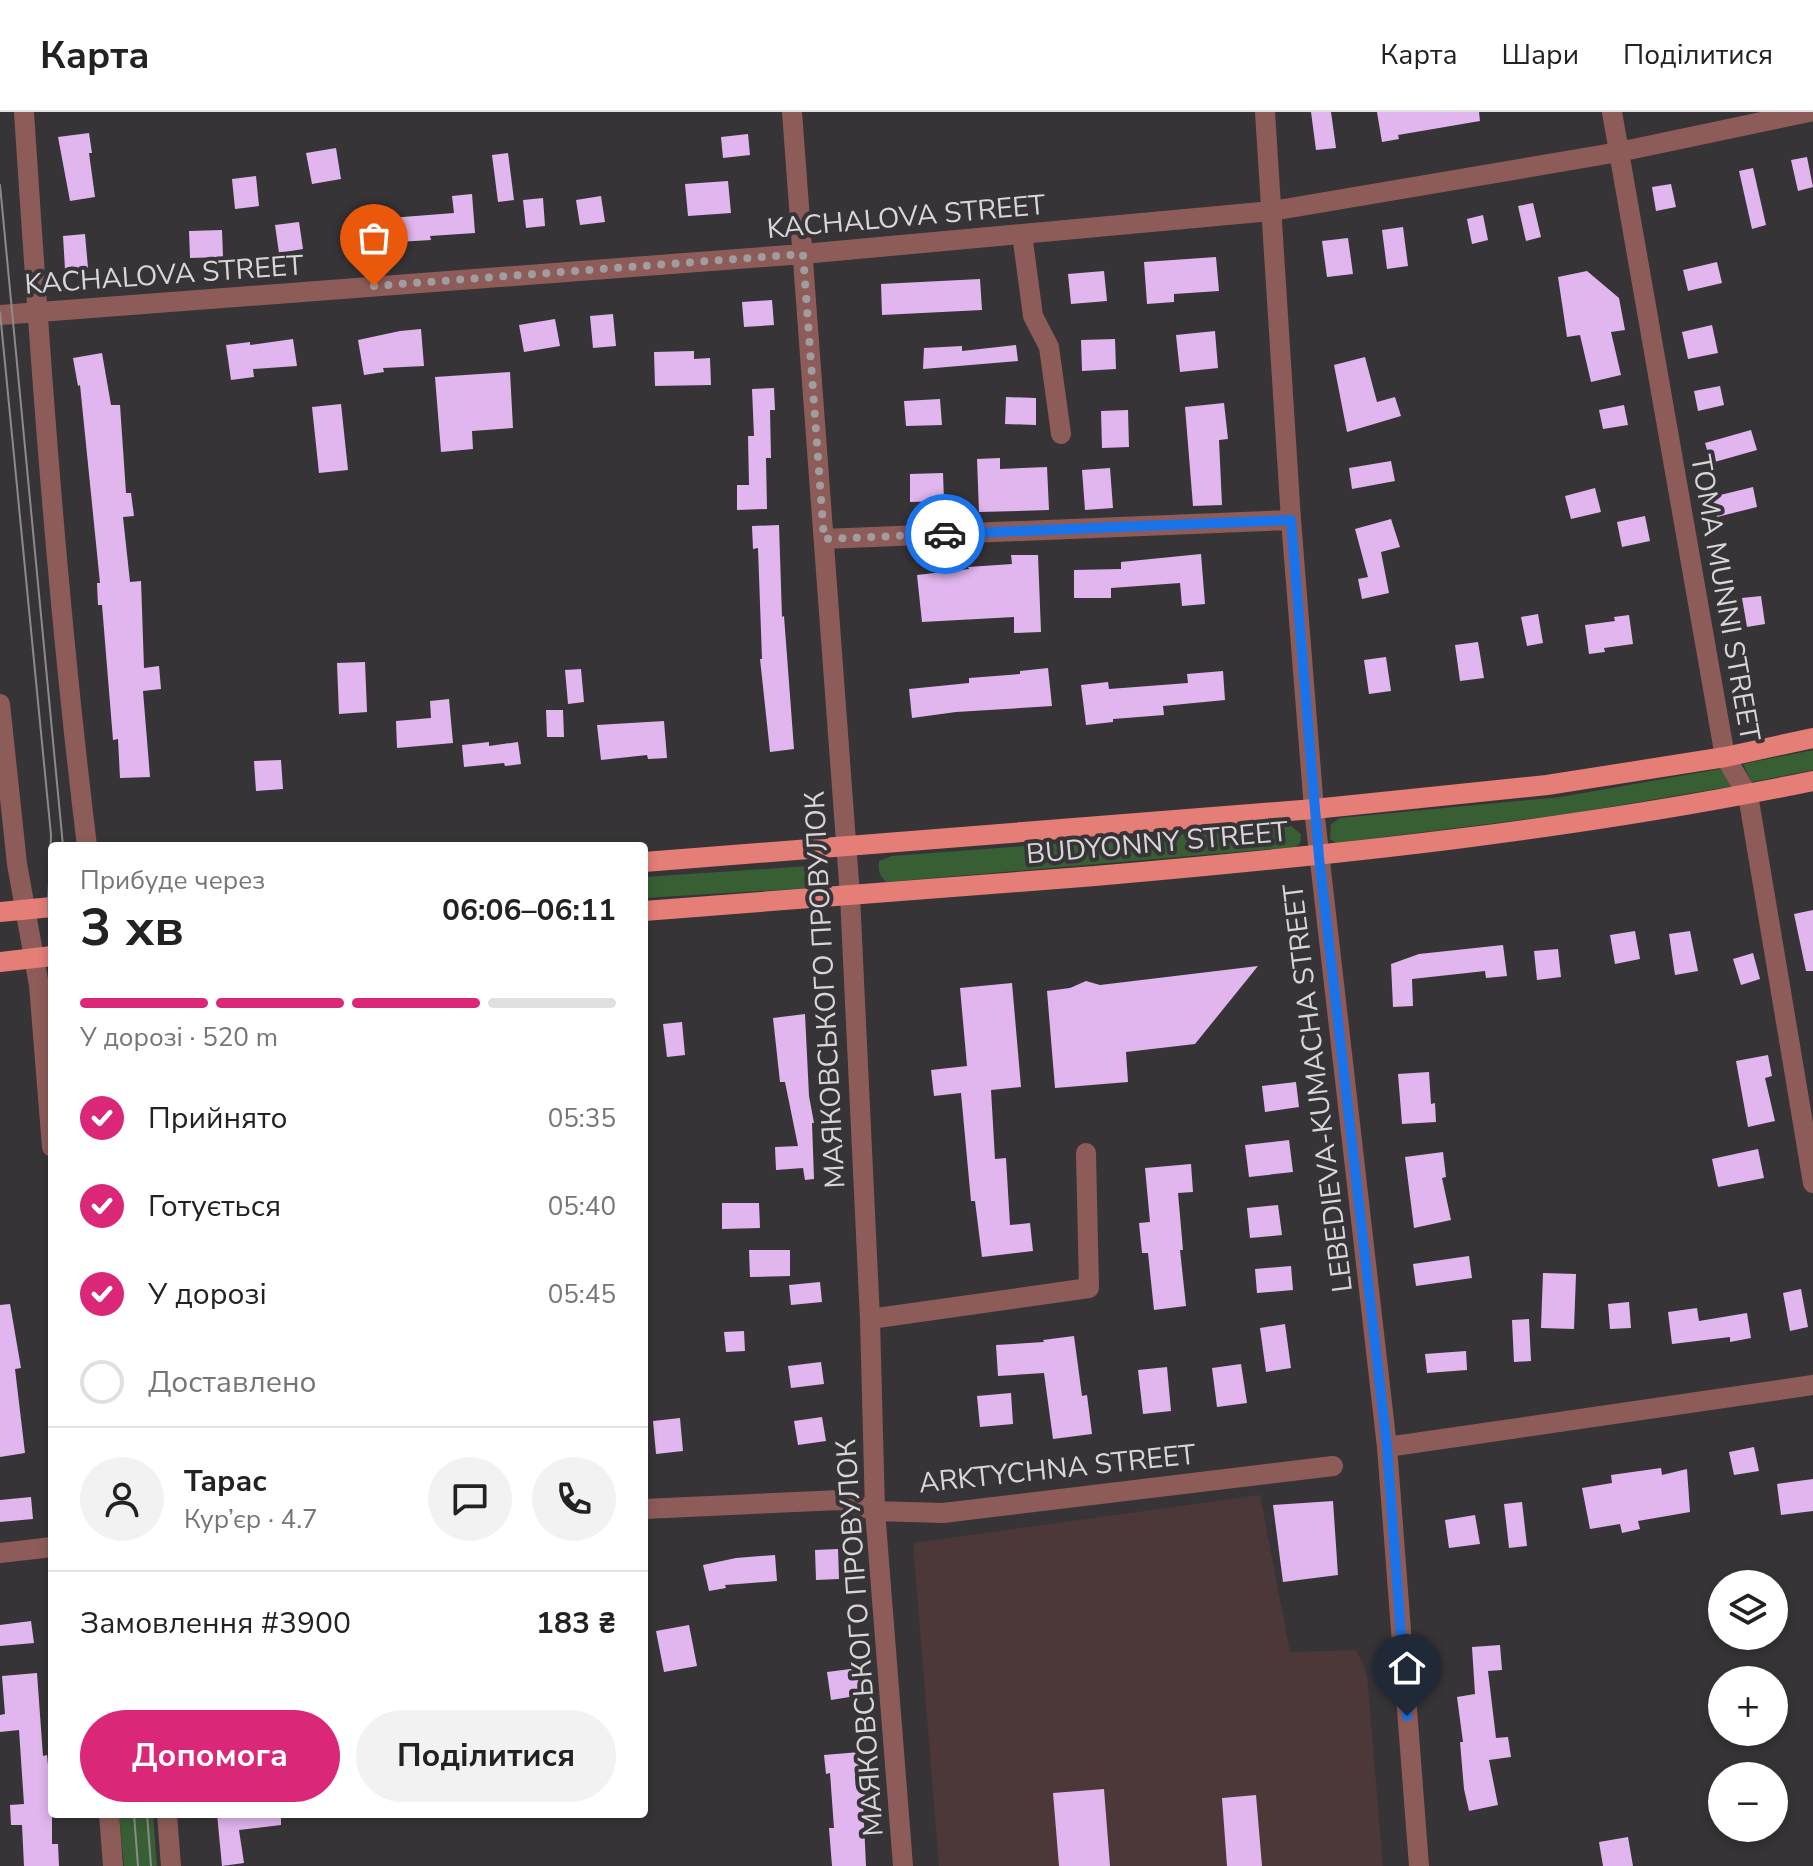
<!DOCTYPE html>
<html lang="uk">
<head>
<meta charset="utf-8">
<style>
  :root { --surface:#fff; --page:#f2f2f2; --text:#222; --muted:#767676; --line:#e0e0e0; --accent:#db2777 }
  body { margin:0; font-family:"Nunito Sans",sans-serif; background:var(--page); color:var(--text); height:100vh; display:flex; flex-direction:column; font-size:30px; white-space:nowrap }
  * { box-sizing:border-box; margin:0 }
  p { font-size:26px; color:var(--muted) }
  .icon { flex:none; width:44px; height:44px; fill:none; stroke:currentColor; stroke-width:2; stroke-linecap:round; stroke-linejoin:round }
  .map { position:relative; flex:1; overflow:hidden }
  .sheet { position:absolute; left:48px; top:730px; width:600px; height:976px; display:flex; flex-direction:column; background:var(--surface); border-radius:8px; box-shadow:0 4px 12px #0003 }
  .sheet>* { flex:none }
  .controls { position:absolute; left:1708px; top:1458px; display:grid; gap:16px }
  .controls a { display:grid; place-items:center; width:80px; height:80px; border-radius:50%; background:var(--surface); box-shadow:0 4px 12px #0003; font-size:40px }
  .pin { position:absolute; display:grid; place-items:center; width:68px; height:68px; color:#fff; margin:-82px -34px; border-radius:50% 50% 50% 0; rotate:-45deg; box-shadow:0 0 8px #0007 }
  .pin .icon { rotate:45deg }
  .courier { position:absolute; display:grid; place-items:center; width:80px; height:80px; margin:-40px; border:6px solid #1a73e8; border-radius:50%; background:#fff; color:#222; box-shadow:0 2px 10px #0007 }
  .head em { font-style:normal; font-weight:700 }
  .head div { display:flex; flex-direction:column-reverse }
  .head { display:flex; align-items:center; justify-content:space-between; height:136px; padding:0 32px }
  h1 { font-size:52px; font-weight:700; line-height:60px }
  .bar { display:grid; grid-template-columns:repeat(4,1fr); gap:12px 8px; align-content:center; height:96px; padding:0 32px }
  .bar i { height:10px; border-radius:6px; background:var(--line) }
  .bar .selected { background:var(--accent) }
  .bar p { grid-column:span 4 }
  .line { display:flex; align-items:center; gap:20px; padding:0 32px; border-top:2px solid var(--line) }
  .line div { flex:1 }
  .round { display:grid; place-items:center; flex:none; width:84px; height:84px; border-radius:42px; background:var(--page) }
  ol { padding:0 32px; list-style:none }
  li { display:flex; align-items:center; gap:24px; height:88px }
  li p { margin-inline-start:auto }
  li .icon { padding:8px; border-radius:50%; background:var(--accent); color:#fff; stroke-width:4 }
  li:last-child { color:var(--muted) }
  li i { width:44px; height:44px; border:4px solid var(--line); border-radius:50% }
  .button { display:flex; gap:16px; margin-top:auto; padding:16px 32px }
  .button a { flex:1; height:92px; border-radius:48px; background:var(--accent); color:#fff; font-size:32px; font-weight:700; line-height:92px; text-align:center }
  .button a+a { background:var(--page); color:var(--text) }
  header { display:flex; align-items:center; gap:48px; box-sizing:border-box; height:112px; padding:0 40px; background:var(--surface); border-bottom:2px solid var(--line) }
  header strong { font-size:38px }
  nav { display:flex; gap:44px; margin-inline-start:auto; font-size:28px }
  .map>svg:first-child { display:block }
  .education { fill:#4c3739 }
  .green { fill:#385f34 }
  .building { fill:#e1b6ee }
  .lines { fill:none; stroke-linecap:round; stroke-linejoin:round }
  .minor { stroke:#8e5c58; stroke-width:20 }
  .major { stroke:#e47e77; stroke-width:20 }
  .tram { stroke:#8c8a8d; stroke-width:2 }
  .done { stroke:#a09da0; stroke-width:8; stroke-dasharray:0 14.4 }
  .route { stroke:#1a73e8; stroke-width:10 }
  .labels { text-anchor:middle; stroke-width:8; stroke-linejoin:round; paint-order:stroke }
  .street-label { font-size:28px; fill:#d8d6d8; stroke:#373438 }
</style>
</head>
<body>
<header>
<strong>Карта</strong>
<nav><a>Карта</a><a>Шари</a><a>Поділитися</a></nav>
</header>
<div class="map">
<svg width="1813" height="1754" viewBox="0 0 1813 1754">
  <rect width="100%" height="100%" fill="#373438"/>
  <path class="education" d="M1260,1383l30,157 66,-2 11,24 16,192h-444l-26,-323z"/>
  <path class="green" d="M1813,638v20l-61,12 -9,-18z
    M1720,657l13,17 -165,28 -232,29 -6,-4 1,-15 9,-6 221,-21z
    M1291,714l10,8 -1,9 -5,4 -408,35c-8,-6 -9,-12 -8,-21l13,-5z
    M809,754l9,10 -1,8 -7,4 -166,10v-21z
    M119,1702h34l4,52h-33z"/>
  <path class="building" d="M1311,0h20l5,36 -20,2z
    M1377,0h102l1,9 -82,14 1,4 -17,3z
    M89,21l3,20h-3l6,44 -25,4 -12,-64z
    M748,22l2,21 -27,3 -2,-21z
    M336,36l5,31 -29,5 -6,-31z
    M508,41l6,47 -16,2 -6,-47z
    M1807,45l6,30 -15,4 -7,-31z
    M1753,56l13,57 -14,4 -13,-58z
    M256,64l3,30 -24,3 -3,-30z
    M728,69l3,32 -43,3 -3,-32z
    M1671,72l5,23 -20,4 -4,-24z
    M472,82l3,39 -45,3 1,4 -51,3 -3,-24 77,-6 -2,-17z
    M601,84l4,26 -25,3 -4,-25z
    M543,86l2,28 -19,2 -3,-28z
    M1533,91l8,34 -15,4 -8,-35z
    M1483,103l5,25 -16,4 -5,-25z
    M299,110l4,27 -24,4 -4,-28z
    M1403,115l5,39 -21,3 -5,-39z
    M222,118l1,27 -33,1 -1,-27z
    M85,122l3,34 -23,1 -2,-33z
    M1348,126l5,36 -26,3 -5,-36z
    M1216,145l3,34 -45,3v8l-27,2 -3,-42z
    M1717,150l5,21 -34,8 -5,-21z
    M1104,159l3,30 -36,3 -3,-30z
    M1587,159l32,27 6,32 -14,2 10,43 -30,7 -11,-47 -13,2 -9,-60z
    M980,167l2,31 -100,5 -1,-31z
    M772,188l2,25 -30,2 -2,-25z
    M613,202l3,32 -23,2 -3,-32z
    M555,207l5,27 -36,6 -5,-27z
    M1712,213l6,28 -30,6 -6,-27z
    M421,217l3,37 -41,2 1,4 -20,3 -6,-35 42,-9z
    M1215,219l3,37 -38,4 -4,-37z
    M293,227l4,27 -44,3 1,8 -23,3 -5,-35 24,-3v3z
    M1115,227l1,30 -34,2 -1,-31z
    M1016,233l2,16 -95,8 1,-21 38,-2v5z
    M694,239v8l16,-1 1,27 -56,1 -1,-34z
    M102,241l9,52h9l6,88h5l3,23 -11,1 7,65 11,-1 3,87 15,-2 2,23 -18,2 7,86 -30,1 -2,-39 -5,1 -11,-135h-4l-1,-22h3l-11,-109 -9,-89 -2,1 -5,-28z
    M1365,245l12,45 18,-5 6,19 -54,16 -13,-67z
    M510,260l3,56 -41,3 1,18 -32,3 -6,-75z
    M1720,274l4,19 -26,6 -4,-20z
    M774,276l1,22h-5l1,48h-5l1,51 -30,1v-25h12l-1,-49h6l-2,-47z
    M1006,285l30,1v27l-31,-1z
    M940,287l2,26 -36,1 -2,-25z
    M1224,291l4,36 -9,1 3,65 -29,1 -8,-99z
    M341,292l7,66 -29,3 -7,-66z
    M1624,293l4,20 -25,4 -4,-19z
    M1128,298l1,37 -27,1 -1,-37z
    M1751,318l6,20 -46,13 -6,-20z
    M1000,346v11l47,-2 2,43 -70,2 -2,-53z
    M1391,349l4,20 -43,8 -3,-21z
    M1110,356l3,40 -28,2 -3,-40z
    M943,361l1,28 -34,1v-28z
    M1753,375l4,20 -40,10 -5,-20z
    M1595,376l6,24 -30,7 -6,-23z
    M1645,404l5,25 -28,6 -5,-25z
    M1391,407l9,28 -19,5 8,41 -27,6 -4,-20 10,-2 -13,-48z
    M779,413l3,92 2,-1 10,133 -24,3 -10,-93h2l-4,-111 -5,1 -1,-23z
    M1201,442l4,50 -23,2 -2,-23 -69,5v10h-37v-28l47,-1v-7z
    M1011,443h27l3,77 -27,1v-16l-92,5 -5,-47 52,-6 -1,-2 44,-3z
    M1761,484l4,28 -18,3 -5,-29z
    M1538,502l5,29 -16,3 -6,-29z
    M1629,503l4,29 -29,4 1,4 -16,2 -4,-29 30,-4 -1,-4z
    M1478,530l6,36 -24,3 -5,-36z
    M1386,545l5,34 -22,3 -5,-34z
    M365,550l2,50 -28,2 -2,-51z
    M1048,556l4,38 -96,6 -44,6 -3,-29 60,-6v-5l51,-4v-3z
    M581,557l3,33 -16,2 -3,-34z
    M1223,559l2,29 -62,6 1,9 -51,4v3l-27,3 -5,-40 27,-3 1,7 79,-6 -1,-9z
    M449,587l4,44 -56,5 -1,-27 35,-3 -1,-17z
    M546,598h17l1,27h-17z
    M664,609l3,37 -19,1 -1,-4 -46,5 -4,-35z
    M489,630v4l29,-4 3,22 -16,2 -1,-3 -40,4 -2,-22z
    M281,648l2,29 -27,2 -2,-30z
    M1813,798v61h-7l-12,-57z
    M1635,819l5,28 -25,5 -5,-29z
    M1690,819l8,40 -23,4 -6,-41z
    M1503,833l4,31 -21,2 -1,-7 -73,8 1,27 -20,1 -2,-43 28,-10z
    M1558,837l3,28 -24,3 -3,-29z
    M1753,841l7,26 -19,6 -8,-26z
    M1258,854l-63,78 -69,8 2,30 -73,6 -8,-97 23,-3 16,-7 14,4z
    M1012,871l9,104 -30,3 4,69 11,-1 4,67 20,-2 3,28 -51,6 -7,-56h-4l-10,-108 -27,3 -3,-26 36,-4 -7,-78z
    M805,902l4,82 5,27h-2l2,56 -9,1 -2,-12 -27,2 -1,-23 23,-1 -13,-64h-5l-7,-64z
    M682,910l3,33 -18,2 -4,-33z
    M1768,943l4,21 -7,2 10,43 -27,6 -12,-66z
    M1429,960l2,32 4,-1 1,19 -34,2 -4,-50z
    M1296,970l3,25 -34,5 -3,-26z
    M1289,1028l4,32 -44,5 -4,-32z
    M1758,1037l6,29 -46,9 -6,-28z
    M1443,1040l3,25 -4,1 9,42 -37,8 -9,-71z
    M1191,1052l2,28 -15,1 5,57h-3l6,56 -32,4 -6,-57h-6l-3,-30 11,-1 -5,-54z
    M722,1091h37l1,25 -38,1z
    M1278,1093l4,30 -32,3 -3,-30z
    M749,1138h41v26l-40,1z
    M1469,1144l3,22 -56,8 -3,-22z
    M1291,1154l2,24 -36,3 -2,-24z
    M1543,1161l33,1 -2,55 -33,-1z
    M820,1170l2,20 -31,3 -2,-20z
    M1801,1177l7,38 -18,4 -7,-38z
    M1629,1190l2,26 -21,1 -2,-25z
    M10,1192l11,64 -6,1 10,84 -25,4v-152z
    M1697,1196l2,13 48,-8 4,25 -21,4v-5l-58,7 -4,-32z
    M1529,1207l2,42 -17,1 -2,-42z
    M1285,1212l6,44 -25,4 -6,-44z
    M744,1219l1,20 -19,1 -2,-20z
    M1074,1224l8,60 5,-1 5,39 -39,5 -9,-66 -46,3 -2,-31 48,-3 -1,-2z
    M1466,1239l1,19 -40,3 -2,-19z
    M821,1250l3,22 -33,4 -3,-22z
    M1241,1252l6,39 -30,4 -5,-39z
    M1167,1255l4,44 -28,3 -5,-44z
    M1011,1281l2,31 -33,3 -3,-31z
    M822,1305l4,24 -28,4 -4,-24z
    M680,1306l3,33 -27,3 -3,-33z
    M1754,1335l5,24 -25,4 -5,-23z
    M1661,1356l1,7 25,-6 3,43 -52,9 2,8 -18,4 -2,-9 -30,5 -8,-41 30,-5 -1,-8z
    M1813,1367v32l-32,4 -4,-31z
    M31,1385l2,22 -33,3v-22z
    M1333,1389l5,74 -55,7 -10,-77z
    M1522,1390l5,44 -18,2 -5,-44z
    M1475,1403l5,29 -31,4 -4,-28z
    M838,1437l1,30 -23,1 -1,-30z
    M775,1443l2,26 -52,4 1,3 -17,3 -6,-26 33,-7z
    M31,1509l3,22 -34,3v-21z
    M689,1513l8,41 -33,6 -8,-41z
    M1500,1533l2,25 -14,1 8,67 12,-1 3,20 -22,3 9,45 -29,6 -5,-22 -4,-47h3l-6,-45 18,-3 -3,-47z
    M858,1556l4,27 -31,5 -4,-28z
    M37,1561l6,83 4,-1 5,49v40h6l1,22h-35l-2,-41h-11l-1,-20 14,-1 -5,-74 -19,2v-17l5,-1 -3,-38z
    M860,1640l6,49 -3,1 3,64h-34l-3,-38h5l-4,-55 -4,1 -2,-19z
    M1104,1677l6,77h-51l-6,-73z
    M1256,1683l6,71h-35l-5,-68z
    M217,1702h64v11l-42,5 5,33 -22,3z
    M1628,1725l5,29h-30l-4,-24z"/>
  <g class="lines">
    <path class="minor" d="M24,0c16,245 33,490 63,734
      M792,0l58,784 20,423 5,192 28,355
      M1265,0l26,408 23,289 73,638 32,419
      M1612,0l113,645 23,38 65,388
      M1022,122l11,82 16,31 12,87
      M0,203l803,-61 469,-43 347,-59 190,-40
      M824,427l467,-19
      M0,592l17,160 22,121 13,162
      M870,1207l219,-31 -3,-135
      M1387,1335l426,-62
      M644,1397l196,-9 35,11 68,2 390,-47
      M0,1441l52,-6
      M109,1702l4,52
      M167,1702l4,52"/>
    <path class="major" d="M644,750l670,-53 233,-24 178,-28 88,-19
      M644,799c151,-11 301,-23 451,-35 241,-21 481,-46 718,-95
      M0,800l52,-5
      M0,850l52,-6"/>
    <path class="tram" d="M0,73l63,661
      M0,200l51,523 -3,73 4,29
      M134,1702l4,52
      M147,1702l4,52"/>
  </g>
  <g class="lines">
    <path class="done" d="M374,174l429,-32 21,285 121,-5"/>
    <path class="route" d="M945,422l346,-14 28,337 68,590 20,269"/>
  </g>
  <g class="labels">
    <g class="street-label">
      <text transform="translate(906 104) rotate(-5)" y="10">KACHALOVA STREET</text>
      <text transform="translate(164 162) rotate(-4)" y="10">KACHALOVA STREET</text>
      <text transform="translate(1726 486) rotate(80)" y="10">TOMA MUNNI STREET</text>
      <text transform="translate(1157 730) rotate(-5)" y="10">BUDYONNY STREET</text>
      <text transform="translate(824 878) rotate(-93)" y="10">МАЯКОВСЬКОГО ПРОВУЛОК</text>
      <text transform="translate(1317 976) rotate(-97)" y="10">LEBEDIEVA-KUMACHA STREET</text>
      <text transform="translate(1057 1356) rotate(-6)" y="10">ARKTYCHNA STREET</text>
      <text transform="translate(859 1526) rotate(-94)" y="10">МАЯКОВСЬКОГО ПРОВУЛОК</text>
    </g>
  </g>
</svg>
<div class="controls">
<a><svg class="icon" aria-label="layers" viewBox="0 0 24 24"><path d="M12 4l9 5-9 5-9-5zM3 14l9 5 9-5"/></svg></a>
<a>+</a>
<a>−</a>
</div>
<div class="pin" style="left:374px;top:174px;background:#ea580c"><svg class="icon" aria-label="bag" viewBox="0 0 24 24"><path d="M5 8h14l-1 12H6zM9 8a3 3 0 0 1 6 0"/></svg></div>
<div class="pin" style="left:1407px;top:1604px;background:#1f2937"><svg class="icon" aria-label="home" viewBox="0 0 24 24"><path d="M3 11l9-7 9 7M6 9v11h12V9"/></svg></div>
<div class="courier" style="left:945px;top:422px"><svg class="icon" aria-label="car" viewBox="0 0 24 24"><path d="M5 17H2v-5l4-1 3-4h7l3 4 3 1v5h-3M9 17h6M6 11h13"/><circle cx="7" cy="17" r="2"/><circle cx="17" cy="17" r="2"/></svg></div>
<section class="sheet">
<div class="head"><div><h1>3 хв</h1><p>Прибуде через</p></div><em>06:06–06:11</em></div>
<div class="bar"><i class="selected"></i><i class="selected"></i><i class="selected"></i><i></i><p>У дорозі · 520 m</p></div>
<ol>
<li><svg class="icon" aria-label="check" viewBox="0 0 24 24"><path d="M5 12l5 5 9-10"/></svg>Прийнято<p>05:35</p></li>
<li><svg class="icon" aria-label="check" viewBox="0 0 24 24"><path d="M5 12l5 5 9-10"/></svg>Готується<p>05:40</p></li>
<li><svg class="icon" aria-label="check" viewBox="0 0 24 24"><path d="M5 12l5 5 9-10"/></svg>У дорозі<p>05:45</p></li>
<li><i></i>Доставлено</li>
</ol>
<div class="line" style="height:144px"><a class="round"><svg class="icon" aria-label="person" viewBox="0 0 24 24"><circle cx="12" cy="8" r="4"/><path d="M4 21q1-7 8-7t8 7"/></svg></a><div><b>Тарас</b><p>Кур’єр · 4.7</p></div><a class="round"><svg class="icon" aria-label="chat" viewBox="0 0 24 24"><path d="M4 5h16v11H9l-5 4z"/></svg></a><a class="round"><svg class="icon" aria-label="phone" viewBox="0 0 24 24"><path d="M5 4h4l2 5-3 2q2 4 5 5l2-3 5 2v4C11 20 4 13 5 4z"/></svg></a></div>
<div class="line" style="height:104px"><div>Замовлення #3900</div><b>183 ₴</b></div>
<div class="button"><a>Допомога</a><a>Поділитися</a></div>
</section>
</div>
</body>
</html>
